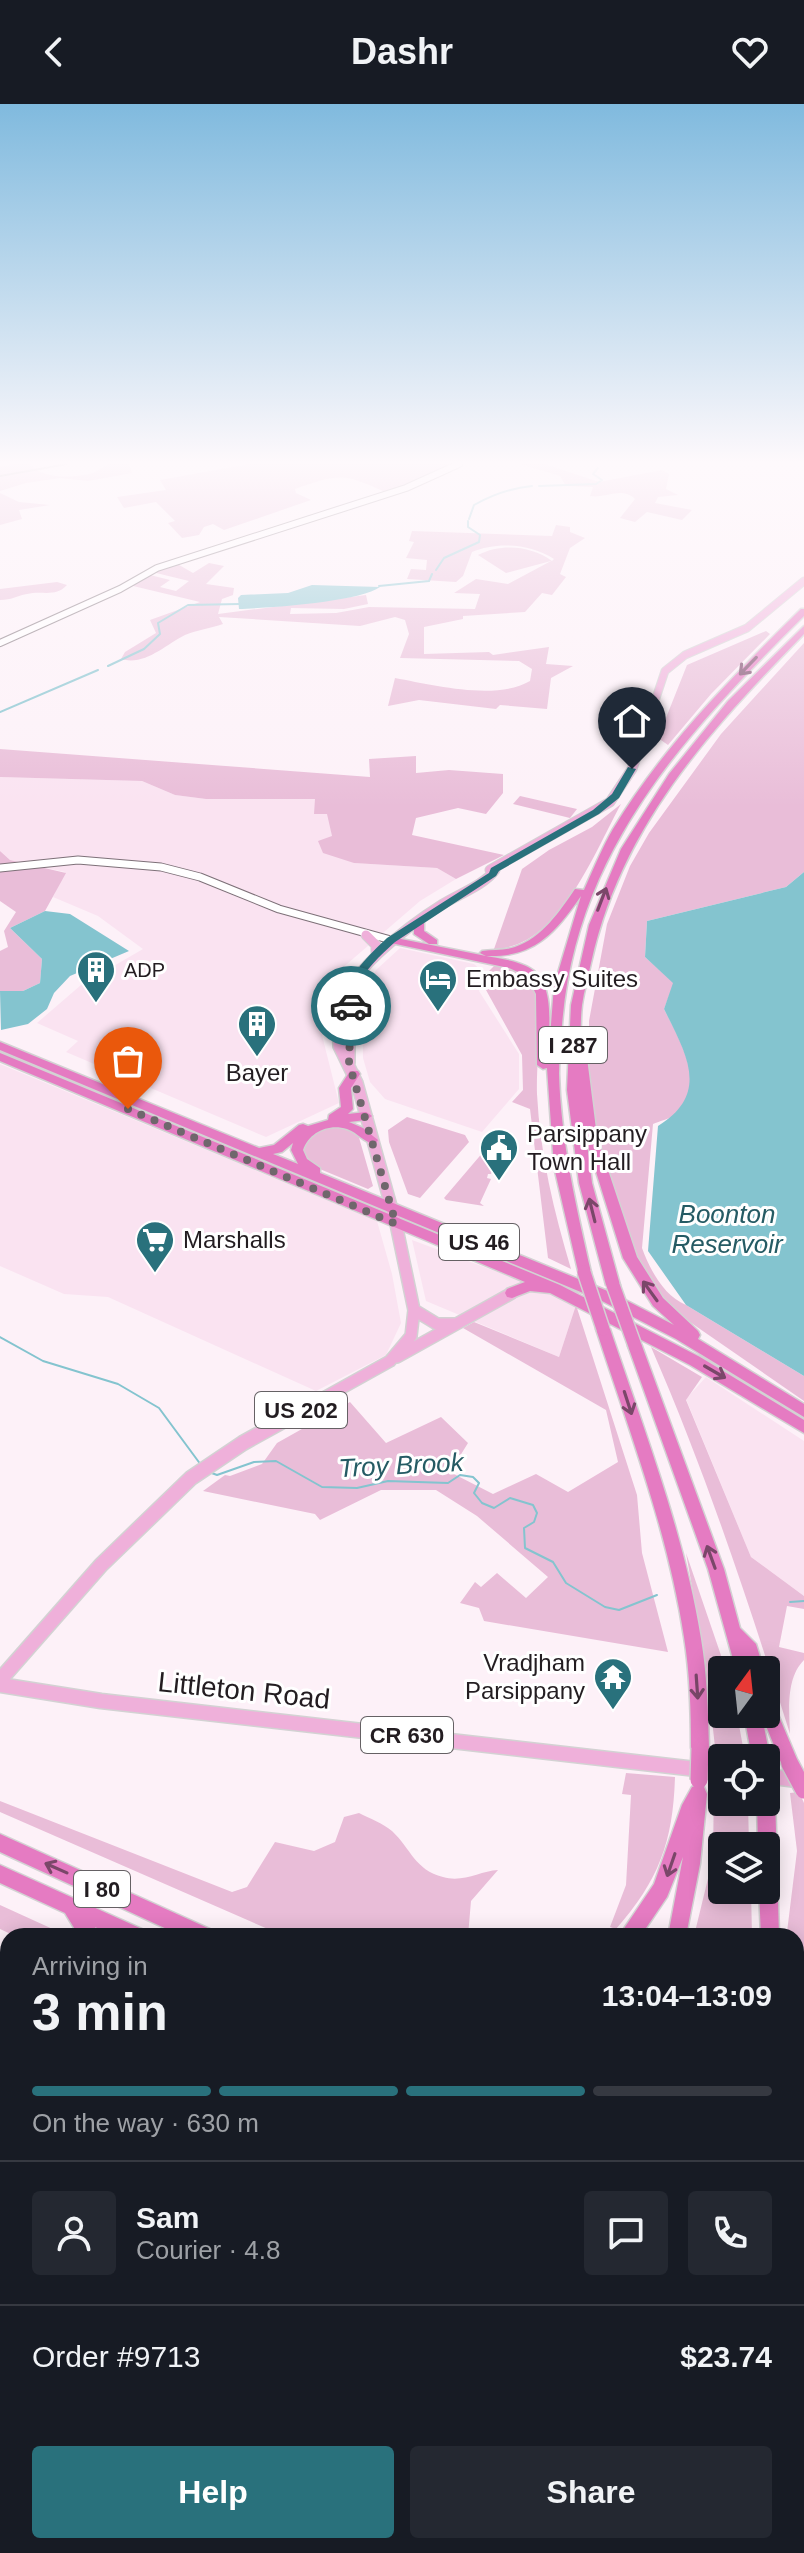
<!DOCTYPE html>
<html lang="en">
<head>
<meta charset="utf-8">
<style>
  :root { --surface:#171b24; --page:#242831; --text:#f1f3f6; --muted:#9ea1a6; --line:#363941; --accent:#29717c }
  body { margin:0; font-family:Helvetica,sans-serif; background:var(--page); color:var(--text); height:100vh; display:flex; flex-direction:column; font-size:30px; white-space:nowrap }
  * { box-sizing:border-box; margin:0 }
  p { font-size:26px; color:var(--muted) }
  .icon { flex:none; width:44px; height:44px; fill:none; stroke:currentColor; stroke-width:2; stroke-linecap:round; stroke-linejoin:round }
  .map { position:relative; flex:1; overflow:hidden }
  .panel { position:absolute; left:0px; top:1824px; width:804px; height:626px; display:flex; flex-direction:column; background:var(--surface); border-radius:24px 24px 0 0; box-shadow:0 4px 20px #0003 }
  .panel>* { flex:none }
  .needle { width:52px; rotate:15deg }
  .fabs { position:absolute; left:708px; top:1552px; display:grid; gap:16px }
  .fabs a { display:grid; place-items:center; width:72px; height:72px; border-radius:8px; background:var(--surface); box-shadow:0 4px 20px #0003; font-size:40px }
  .pin { position:absolute; display:grid; place-items:center; width:68px; height:68px; color:#fff; margin:-82px -34px; border-radius:50% 50% 50% 0; rotate:-45deg; box-shadow:0 0 8px #0007 }
  .pin .icon { rotate:45deg }
  .courier { position:absolute; display:grid; place-items:center; width:80px; height:80px; margin:-40px; border:6px solid #29717c; border-radius:50%; background:#fff; color:#222; box-shadow:0 2px 10px #0007 }
  .head em { font-style:normal; font-weight:600 }
  .head div { display:flex; flex-direction:column-reverse }
  .head { display:flex; align-items:center; justify-content:space-between; height:136px; padding:0 32px }
  h1 { font-size:52px; font-weight:600; line-height:60px }
  .bar { display:grid; grid-template-columns:repeat(4,1fr); gap:12px 8px; align-content:center; height:96px; padding:0 32px }
  .bar i { height:10px; border-radius:6px; background:var(--line) }
  .bar .current { background:var(--accent) }
  .bar p { grid-column:span 4 }
  .line { display:flex; align-items:center; gap:20px; padding:0 32px; border-top:2px solid var(--line) }
  .line div { flex:1 }
  .round { display:grid; place-items:center; flex:none; width:84px; height:84px; border-radius:8px; background:var(--page) }
  .cta { display:flex; gap:16px; margin-top:auto; padding:16px 32px }
  .cta a { flex:1; height:92px; border-radius:8px; background:var(--accent); color:#fff; font-size:32px; font-weight:600; line-height:92px; text-align:center }
  .cta a+a { background:var(--page); color:var(--text) }
  header { display:flex; justify-content:space-between; align-items:center; height:104px; padding:0 32px; background:var(--surface); font-size:36px; font-weight:600 }
  .map>svg:first-child { display:block }
  .built { fill:#fae3f1 }
  .green { fill:#e9bdd8 }
  .water { fill:#84c4cf }
  .lines { fill:none; stroke-linecap:round; stroke-linejoin:round }
  .stream { stroke:#84c4cf; stroke-width:2 }
  .minor-far1-casing { stroke:#7d7078; stroke-width:8 }
  .minor-casing { stroke:#7d7078; stroke-width:9 }
  .major-far3-casing { stroke:#d3d2d3; stroke-width:9 }
  .major-far2-casing { stroke:#d3d2d3; stroke-width:11 }
  .major-far1-casing { stroke:#d3d2d3; stroke-width:14 }
  .major-casing { stroke:#d3d2d3; stroke-width:17 }
  .highway-casing { stroke:#d3d2d3; stroke-width:3 }
  .minor-far1 { stroke:#fff; stroke-width:6 }
  .minor { stroke:#fff; stroke-width:7 }
  .major-far3 { stroke:#efb0da; stroke-width:7 }
  .major-far2 { stroke:#efb0da; stroke-width:9 }
  .major-far1 { stroke:#efb0da; stroke-width:11 }
  .major { stroke:#efb0da; stroke-width:14 }
  .highway { fill:#e57bc2; fill-rule:evenodd }
  .rail { stroke:#8c8388; stroke-width:2 }
  .highway-bridge-far1-casing { stroke:#d3d2d3; stroke-width:16; stroke-linecap:butt }
  .highway-bridge-casing { stroke:#d3d2d3; stroke-width:20; stroke-linecap:butt }
  .highway-bridge-far1 { stroke:#e57bc2; stroke-width:13 }
  .highway-bridge { stroke:#e57bc2; stroke-width:17 }
  .oneway { stroke:#7a4769 }
  .route { fill:#29717c }
  .done { stroke:#6f676c; stroke-width:8; stroke-dasharray:0 14.4 }
  .labels { text-anchor:middle; stroke-width:6; stroke-linejoin:round; paint-order:stroke }
  .far-poi-label { font-size:20px; fill:#231d21; stroke:#fff; text-anchor:start }
  .shield { fill:#fff; stroke:#656164; stroke-width:2 }
  .shield-label { font-size:22px; font-weight:bold; fill:#231d21 }
  .poi-label { font-size:24px; fill:#231d21; stroke:#fff; text-anchor:start }
  .water-label { font-size:26px; font-style:italic; fill:#255b64; stroke:#fff }
  .near-street-label { font-size:28px; fill:#231d21; stroke:#fff }
</style>
</head>
<body>
<header><svg class="icon" aria-label="back" viewBox="0 0 24 24"><path d="M15 5l-7 7 7 7"/></svg>Dashr<svg class="icon" aria-label="heart" viewBox="0 0 24 24"><path d="M12 20l-8-8c-3-5 5-10 8-4 3-6 11-1 8 4z"/></svg></header>
<div class="map">
<svg width="804" height="2449" viewBox="0 0 804 2449">
  <rect width="100%" height="100%" fill="#fdf1f8"/>
  <path class="built" d="M0,673l142,4 33,14 31,4h109l13,15 4,22 22,27 83,5 19,11 -36,22 -80,69 -20,32v25l19,76 -73,34 -200,-85 12,-11 -41,-18 44,-38 62,-36 -45,-33 -45,-19 12,-25 -55,-12 -10,-9z
    M400,844l74,16 11,10 -6,17 40,63v35l-37,43 -97,-33 -15,-17 -7,-24 -1,-56 14,-32z
    M0,960l377,157 15,53 9,49 -15,32 -70,36 -208,-94 -44,-3 -64,-28z
    M412,1136l139,52 25,13 -17,52 -133,-56z
    M706,1273l98,64v155l-53,-39 -65,-158z"/>
  <path class="green" d="M15,360h15c13,16 45,14 63,9 5,-2 12,-8 16,-9 5,-2 14,0 20,0l3,9 -44,8 -28,-3 -34,5 -26,8v-24z
    M249,360h210l-69,30c-46,-20 -47,-22 -95,-5l1,4 15,7 -87,30 -11,-6 -9,3 -5,8 -17,3 -14,-15 7,-2 -19,-19 -32,6 -7,-11 49,-7 -6,-10z
    M520,360h25l54,18 63,-12 7,4 -3,15 12,6 -20,2 -3,6 37,7 -10,10 -35,-8 -12,10 -15,-4 15,-19c-14,-13 -29,0 -45,-3l3,-9 -27,-1 -6,-10z
    M0,389l19,9 31,3 -31,5 3,9 -22,6z
    M556,421l14,2v5l15,6 -15,10 -10,26 6,3 -14,18 -10,-2 -17,19 -62,4v3l-39,8v27l65,-2 4,3 56,-8 -3,17 27,2 -22,12 -4,31 -47,-4 -4,4 -77,-9 -31,6 7,-28c38,7 101,23 135,3l2,-12 -13,-8 -119,-3 9,-24 -4,-14 -10,-3 -35,9 -141,-9 4,7c-12,4 -26,6 -38,11 -20,10 -40,31 -64,24l4,-7 31,-19 -6,-13 50,-18 -71,-17 17,-11 24,6 -10,7 16,4 13,-10 -37,-9 22,-10 19,11 16,-10 15,3 -18,18 28,4 -1,7 -11,4 -4,15 148,-19 2,9 -24,5 -53,-1 -1,6 46,-1 33,-6 106,2 5,-15 -26,-1 22,-14 32,5 43,-23 -45,12 -28,-18c24,-12 53,-9 74,6l2,-2c-22,-15 -57,-18 -82,-7l-9,24 -7,6 -49,-3 4,-10 15,1 1,-10 -21,-2 8,-16 -5,-1 3,-10 140,5z
    M57,478l10,3c-12,13 -25,5 -40,9 -11,2 -15,6 -27,6v-11z
    M766,527l4,3 -59,60 -43,51 -10,-7 29,-73z
    M804,539v229l-18,15 -139,34 -2,36 29,26 -10,26c15,30 44,76 12,105 -5,5 -17,7 -23,10l-11,124c8,22 22,48 44,57l118,71v25l-133,-92 -35,-46 -41,-131 -6,-46v-65l18,-97 23,-58 19,-33 72,-99z
    M0,645l370,28 -1,-18 47,-3v17l33,-3 54,4v19l-17,21 -28,-6 -42,10 -4,17 92,20 -48,24 -19,-11 -83,-5 -31,-10 -5,-12 14,-5 -5,-22h-13l1,-15h-109l-31,-4 -33,-14 -142,-4z
    M520,692l57,13 -7,9 -57,-14z
    M621,700c-27,49 -62,144 -127,145l28,-80 27,-19 43,-23z
    M0,747l10,9 56,13 -21,38 -35,17 32,31 -2,24 -17,8h-23v-40l8,-4 -4,-16 12,-19 -16,-11z
    M495,861c19,3 37,8 42,30 5,23 -1,72 0,99 3,60 17,118 34,175l-23,-11 -18,-149 -18,-7 11,-12 -1,-35 -36,-65 2,-18z
    M407,1013l58,18 4,7 -49,56 -12,-4 -19,-52 -1,-12z
    M339,1022l19,8 15,52 -5,3 -53,-22 -13,-11v-15l17,-12z
    M490,1040l4,1 3,11 7,3 -7,-1 -6,16h-3l-1,4 4,1 -11,24 4,3 -38,-6 -2,-2z
    M576,1201l61,190 5,58 26,99 -184,-31 -5,-13 -19,-5 15,-21 6,5 16,-14 29,25 22,-21 -71,-61 -41,-26h-55l-61,30 -5,-6 -112,-23 22,-16 5,1 32,-12 15,-21 73,-41 36,41 55,-26 27,26 -18,29 43,22 43,-20 32,18 50,-30 -12,-52 -143,-82 11,-6 85,35z
    M651,1243l51,30 -16,23 65,157 53,39v13l-17,-3 -8,41 25,6v7c-18,18 -15,49 -14,74 -41,-131 -84,-261 -139,-387z
    M686,1449l40,117h-4v44h15l8,44 -29,-2 -10,-90z
    M626,1669l49,4c-2,65 -16,103 -59,152l-6,-2 16,-42 5,-90 -9,-1z
    M714,1676l8,1v21h26l1,44h-27v44h29l1,46h-58l19,-78z
    M799,1688l5,11v147l-8,2v-16h-8l-1,-4 10,-81 -7,-58z
    M0,1697l232,91 15,-5 28,-45 39,9 21,-9 9,-25 15,-4c10,5 25,11 33,18 19,18 23,39 51,46 20,6 37,-6 55,-7l-27,31 -3,35h-184l-284,-124z
    M0,1801l68,31h-53l-15,-7z
    M804,1979v98l-8,-3v-82z
    M796,2192l8,4v161l-8,2z
    M804,2403v46h-108l10,-7h90v-38z
    M241,2442h131l-3,7h-129z
    M457,2442h100l-5,7h-78z"/>
  <path class="water" d="M312,481l68,2c-20,15 -113,21 -141,22l-1,-11 3,-3 47,-2z
    M804,768v504l-118,-71 -38,-54 10,-125c53,-33 28,-72 6,-117l9,-26 -28,-26 2,-36 139,-34z
    M45,807l25,3 59,37 -59,25 -16,17 -7,16 -19,15 -27,6 -1,-39h23l17,-8 2,-24 -32,-31z"/>
  <g class="lines">
    <path class="stream" d="M539,382l57,-2 6,-4 -9,-6 5,-6
      M469,415l5,-14c18,-10 37,-17 58,-19
      M436,466l8,-12 35,-16 1,-7 -12,-8v-6
      M379,482l50,-5 3,-7
      M108,562l36,-17 16,-15 -2,-11 30,-18 51,-1
      M0,608l98,-42
      M0,1233l43,24 75,23 41,24 42,57
      M209,1368l8,3 37,-13 22,-1 46,26 35,1 31,-7 60,2 12,-8 13,2 6,6 -5,10 8,10 12,5 16,-10 23,7 4,8 -3,9 -10,6 1,20 28,14 13,21 39,24 14,3 38,-15
      M790,1498l14,-1"/>
    <defs>
      <path id="minor-far1" d="M0,539l120,-54 37,-21 249,-80 53,-24"/>
      <path id="minor" d="M0,764l78,-8 83,7 39,10 79,32 112,31"/>
      <path id="major-far3" d="M652,606l13,-39 20,-16 62,-27 57,-47"/>
      <path id="major-far2" d="M490,766l120,-68 22,-33 21,-61
        M366,831l10,10v9
        M349,889v27
        M338,916c-1,-42 73,-96 105,-116 16,-10 41,-19 52,-34"/>
      <path id="major-far1" d="M349,914v45
        M414,1206l23,14h19
        M397,1253l115,-64
        M293,1311l97,-54 21,-25 3,-26 -18,-86 -39,-141 -18,-37 -1,-28"/>
      <path id="major" d="M0,1576l101,-115 90,-87 52,-35 54,-30
        M0,1581l101,16 621,71
        M766,1672l38,5"/>
      <path id="highway" d="M801,505h3v7c-119,118 -228,233 -242,409 -1,16 -3,33 -3,49 2,68 17,132 32,198l-7,5 -5,-2 -25,-108 -7,-99 -4,1 -6,-4 -1,-71 -9,-18 -18,-8 -118,-25 -5,-3 5,-3 95,19 -6,-3 2,-2c11,-2 22,0 33,-4 27,-9 45,-36 60,-58l9,1c9,-20 18,-42 29,-61 51,-84 119,-152 188,-220zM581,792l-27,90 -5,64c-1,-23 6,-61 -15,-79 -12,-10 -33,-12 -48,-15 48,2 69,-23 95,-60z
        M804,522v8c-95,97 -183,192 -213,329 -3,14 -7,28 -9,42 -2,16 -1,33 -1,49l6,4 10,79 40,120 26,41 35,33 2,4 -2,4 106,65v13l-128,-78 -76,-39 -600,-250v-8l259,106 15,-3 25,-20 4,-1 5,2 20,-6 1,-5 12,-8 -2,-19 11,-17h8l2,3 -9,14 2,21 -5,5 18,-2 6,4 -6,4 -17,2 14,6 15,12 -2,3c-12,1 -17,-10 -29,-14 -18,-6 -38,3 -44,21l4,9 13,9v5l290,119 64,33 -21,-19 -30,-48 -36,-115 5,40 28,102 -7,5 -7,-5 -27,-102 -12,-93 4,-85 18,-80 32,-76 48,-75 59,-73zM293,1039l-2,7 7,14 -25,-10 9,-2z
        M419,816l5,3v8l13,9v4h-8l-15,-10v-11z
        M0,949l560,232 140,72 104,63v13l-114,-68 -140,-72 -20,-2 -18,7 -5,-1 -2,-4 2,-4 18,-7 -525,-221z
        M603,1220l7,5c34,101 74,204 91,310 6,36 7,72 8,109l-3,6 -6,2 -6,-2 -3,-6c0,-37 -1,-74 -7,-111 -16,-105 -55,-207 -88,-308z
        M635,1237l5,1 2,4 82,223 16,59 16,16 8,26h-28l-28,-101 -80,-223 2,-4z
        M766,1593l6,3 27,64 -3,6 -6,2 -6,-2 -22,-54 8,42 -4,6v-6h-14l-8,-44h22z
        M698,1681l6,2 3,7 -7,70 -14,72h-18l15,-79 -16,40 -25,37 -23,2 35,-52 28,-79 10,-18z
        M766,1684l6,2 3,6 4,140h-18l-2,-46h7v-44h-8l-1,-44h9z
        M0,1730l210,95 2,7h-30l-182,-84z
        M0,1761l142,64 2,7h-30l-19,-9 4,9h-20l-14,-23 -65,-30z
        M804,1847v20l-8,3v-20z
        M804,1939v29l-8,5v-29z
        M796,2111l8,4v22l-8,-4z
        M796,2147l8,4v22l-8,-4z
        M804,2363v24l-8,2v-24z
        M289,2442h24l-1,7h-24z
        M397,2442h25l-3,7h-25z
        M429,2442h25l-3,7h-25z
        M581,2442h25l-3,7h-25z
        M658,2442h29l-3,7h-29z"/>
    </defs>
    <use href="#minor-far1" class="minor-far1-casing"/>
    <use href="#minor" class="minor-casing"/>
    <use href="#major-far3" class="major-far3-casing"/>
    <use href="#major-far2" class="major-far2-casing"/>
    <use href="#major-far1" class="major-far1-casing"/>
    <use href="#major" class="major-casing"/>
    <use href="#highway" class="highway-casing"/>
    <use href="#minor-far1" class="minor-far1"/>
    <use href="#minor" class="minor"/>
    <use href="#major-far3" class="major-far3"/>
    <use href="#major-far2" class="major-far2"/>
    <use href="#major-far1" class="major-far1"/>
    <use href="#major" class="major"/>
    <use href="#highway" class="highway"/>
    <path class="rail" d="M0,372l67,-12"/>
    <defs>
      <path id="highway-bridge-far1" d="M584,1168l19,57
        M613,1181l22,61"/>
      <path id="highway-bridge" d="M790,1660l14,26
        M699,1676l1,-32"/>
    </defs>
    <use href="#highway-bridge-far1" class="highway-bridge-far1-casing"/>
    <use href="#highway-bridge" class="highway-bridge-casing"/>
    <use href="#highway-bridge-far1" class="highway-bridge-far1"/>
    <use href="#highway-bridge" class="highway-bridge"/>
  </g>
  <defs><path id="oneway-shaft" d="M-6 0H5M1.5-3L5.5 0L1.5 3" fill="none" stroke-width="1.6" stroke-linecap="round" stroke-linejoin="round" transform="scale(2)"/></defs>
  <g class="oneway">
    <use href="#oneway-shaft" transform="translate(748 562) rotate(134)"/>
    <use href="#oneway-shaft" transform="translate(602 795) rotate(-69)"/>
    <use href="#oneway-shaft" transform="translate(592 1106) rotate(-104)"/>
    <use href="#oneway-shaft" transform="translate(650 1187) rotate(-126)"/>
    <use href="#oneway-shaft" transform="translate(715 1268) rotate(30)"/>
    <use href="#oneway-shaft" transform="translate(628 1299) rotate(72)"/>
    <use href="#oneway-shaft" transform="translate(711 1453) rotate(-110)"/>
    <use href="#oneway-shaft" transform="translate(697 1583) rotate(86)"/>
    <use href="#oneway-shaft" transform="translate(671 1761) rotate(109)"/>
    <use href="#oneway-shaft" transform="translate(56 1764) rotate(-156)"/>
  </g>
  <linearGradient id="sky" x2="0" y2="1"><stop stop-color="#80bade"/><stop offset="0.51" stop-color="#fef9fc"/><stop offset="1" stop-color="#fef9fc" stop-opacity="0"/></linearGradient>
  <rect width="804" height="703" fill="url(#sky)"/>
  <path class="route" d="M628,663l8,2 -17,29 -20,16 -100,57 -3,5 -101,66c-14,13 -32,29 -39,47 -2,6 0,13 -1,20h-8c-8,-27 22,-54 40,-71l102,-65 2,-5 102,-58 19,-16z"/>
  <g class="lines">
    <path class="done" d="M128,1005l268,115 -47,-161 2,-57"/>
  </g>
  <defs>
    <symbol id="building-pin" viewBox="-11 -11 22 30"><path d="M0 17L-7.5 6A9.5 9.5 0 1 1 7.5 6Z" fill="#29717c" stroke="#fff"/><path d="M-4-6H4V6H1V3H-1V6H-4ZM-2.5-4.3h1.7v1.8h-1.7ZM.8-4.3h1.7v1.8H.8ZM-2.5-1h1.7V.8h-1.7ZM.8-1h1.7V.8H.8Z" fill="#fff"/></symbol>
    <symbol id="hotel-pin" viewBox="-11 -11 22 30"><path d="M0 17L-7.5 6A9.5 9.5 0 1 1 7.5 6Z" fill="#29717c" stroke="#fff"/><path d="M-6-4.5h1.5V1H6V5H4.5V3h-9V5H-6ZM-4 0a1.8 1.8 0 1 1 3.6 0ZM.5 0V-2.5h3Q6-2.5 6 0Z" fill="#fff"/></symbol>
    <symbol id="civic-pin" viewBox="-11 -11 22 30"><path d="M0 17L-7.5 6A9.5 9.5 0 1 1 7.5 6Z" fill="#29717c" stroke="#fff"/><path d="M-.6-6.5H3V-4.5H.6V-3L4-1V1h2V6H-6V1h2V-1L-.6-3ZM-1.2 2.5V6h2.4V2.5Z" fill="#fff"/></symbol>
    <symbol id="supermarket-pin" viewBox="-11 -11 22 30"><path d="M0 17L-7.5 6A9.5 9.5 0 1 1 7.5 6Z" fill="#29717c" stroke="#fff"/><path d="M-6-5.5h2.5l.6 2H6L4.5 2H-2.5L-4.4-4H-6ZM-1.5 3.2a1.3 1.3 0 1 0 .1 0ZM3 3.2a1.3 1.3 0 1 0 .1 0Z" fill="#fff"/></symbol>
    <symbol id="temple-pin" viewBox="-11 -11 22 30"><path d="M0 17L-7.5 6A9.5 9.5 0 1 1 7.5 6Z" fill="#29717c" stroke="#fff"/><path d="M0-6L5-2H3V0L6.5 2.5H4V6H1.5V3h-3V6H-4V2.5H-6.5L-3 0V-2H-5Z" fill="#fff"/></symbol>
  </defs>
  <g fill-rule="evenodd">
    <use href="#building-pin" x="74" y="844" width="44" height="60"/>
    <use href="#hotel-pin" x="416" y="853" width="44" height="60"/>
    <use href="#building-pin" x="235" y="898" width="44" height="60"/>
    <use href="#civic-pin" x="477" y="1022" width="44" height="60"/>
    <use href="#supermarket-pin" x="133" y="1114" width="44" height="60"/>
    <use href="#temple-pin" x="591" y="1551" width="44" height="60"/>
  </g>
  <g class="labels">
    <g class="far-poi-label">
      <text x="124" y="873">ADP</text>
    </g>
    <g class="shield">
      <rect x="539" y="923" width="68" height="36" rx="6"/>
      <rect x="439" y="1120" width="80" height="36" rx="6"/>
      <rect x="255" y="1288" width="92" height="36" rx="6"/>
      <rect x="361" y="1613" width="92" height="36" rx="6"/>
      <rect x="74" y="1767" width="56" height="36" rx="6"/>
    </g>
    <g class="shield-label">
      <text x="573" y="949">I 287</text>
      <text x="479" y="1146">US 46</text>
      <text x="301" y="1314">US 202</text>
      <text x="407" y="1639">CR 630</text>
      <text x="102" y="1793">I 80</text>
    </g>
    <g class="poi-label">
      <text x="466" y="883">Embassy Suites</text>
      <text x="257" y="977" text-anchor="middle">Bayer</text>
      <text x="527" y="1038">Parsippany<tspan x="527" dy="28">Town Hall</tspan></text>
      <text x="183" y="1144">Marshalls</text>
      <text x="585" y="1567" text-anchor="end">Vradjham<tspan x="585" dy="28">Parsippany</tspan></text>
    </g>
    <g class="water-label">
      <text x="727" y="1119">Boonton<tspan x="727" dy="30">Reservoir</tspan></text>
      <text transform="translate(401 1361) rotate(-3)" y="9">Troy Brook</text>
    </g>
    <g class="near-street-label">
      <text transform="translate(244 1586) rotate(6)" y="10">Littleton Road</text>
    </g>
  </g>
</svg>
<div class="fabs">
<a><svg class="needle" viewBox="-14 -14 28 28"><path d="M0-13l5 13h-10z" fill="#e53935"/><path d="M0 13l5-13h-10z" fill="#9ea1a6"/></svg></a>
<a><svg class="icon" aria-label="locate" viewBox="0 0 24 24"><circle cx="12" cy="12" r="6"/><path d="M12 2v4M12 18v4M2 12h4M18 12h4"/></svg></a>
<a><svg class="icon" aria-label="layers" viewBox="0 0 24 24"><path d="M12 4l9 5-9 5-9-5zM3 14l9 5 9-5"/></svg></a>
</div>
<div class="pin" style="left:128px;top:1005px;background:#ea580c"><svg class="icon" aria-label="bag" viewBox="0 0 24 24"><path d="M5 8h14l-1 12H6zM9 8a3 3 0 0 1 6 0"/></svg></div>
<div class="pin" style="left:632px;top:665px;background:#1f2937"><svg class="icon" aria-label="home" viewBox="0 0 24 24"><path d="M3 11l9-7 9 7M6 9v11h12V9"/></svg></div>
<div class="courier" style="left:351px;top:902px"><svg class="icon" aria-label="car" viewBox="0 0 24 24"><path d="M5 17H2v-5l4-1 3-4h7l3 4 3 1v5h-3M9 17h6M6 11h13"/><circle cx="7" cy="17" r="2"/><circle cx="17" cy="17" r="2"/></svg></div>
<section class="panel">
<div class="head"><div><h1>3 min</h1><p>Arriving in</p></div><em>13:04–13:09</em></div>
<div class="bar"><i class="current"></i><i class="current"></i><i class="current"></i><i></i><p>On the way · 630 m</p></div>
<div class="line" style="height:144px"><a class="round"><svg class="icon" aria-label="person" viewBox="0 0 24 24"><circle cx="12" cy="8" r="4"/><path d="M4 21q1-7 8-7t8 7"/></svg></a><div><b>Sam</b><p>Courier · 4.8</p></div><a class="round"><svg class="icon" aria-label="chat" viewBox="0 0 24 24"><path d="M4 5h16v11H9l-5 4z"/></svg></a><a class="round"><svg class="icon" aria-label="phone" viewBox="0 0 24 24"><path d="M5 4h4l2 5-3 2q2 4 5 5l2-3 5 2v4C11 20 4 13 5 4z"/></svg></a></div>
<div class="line" style="height:104px"><div>Order #9713</div><b>$23.74</b></div>
<div class="cta"><a>Help</a><a>Share</a></div>
</section>
</div>
</body>
</html>
